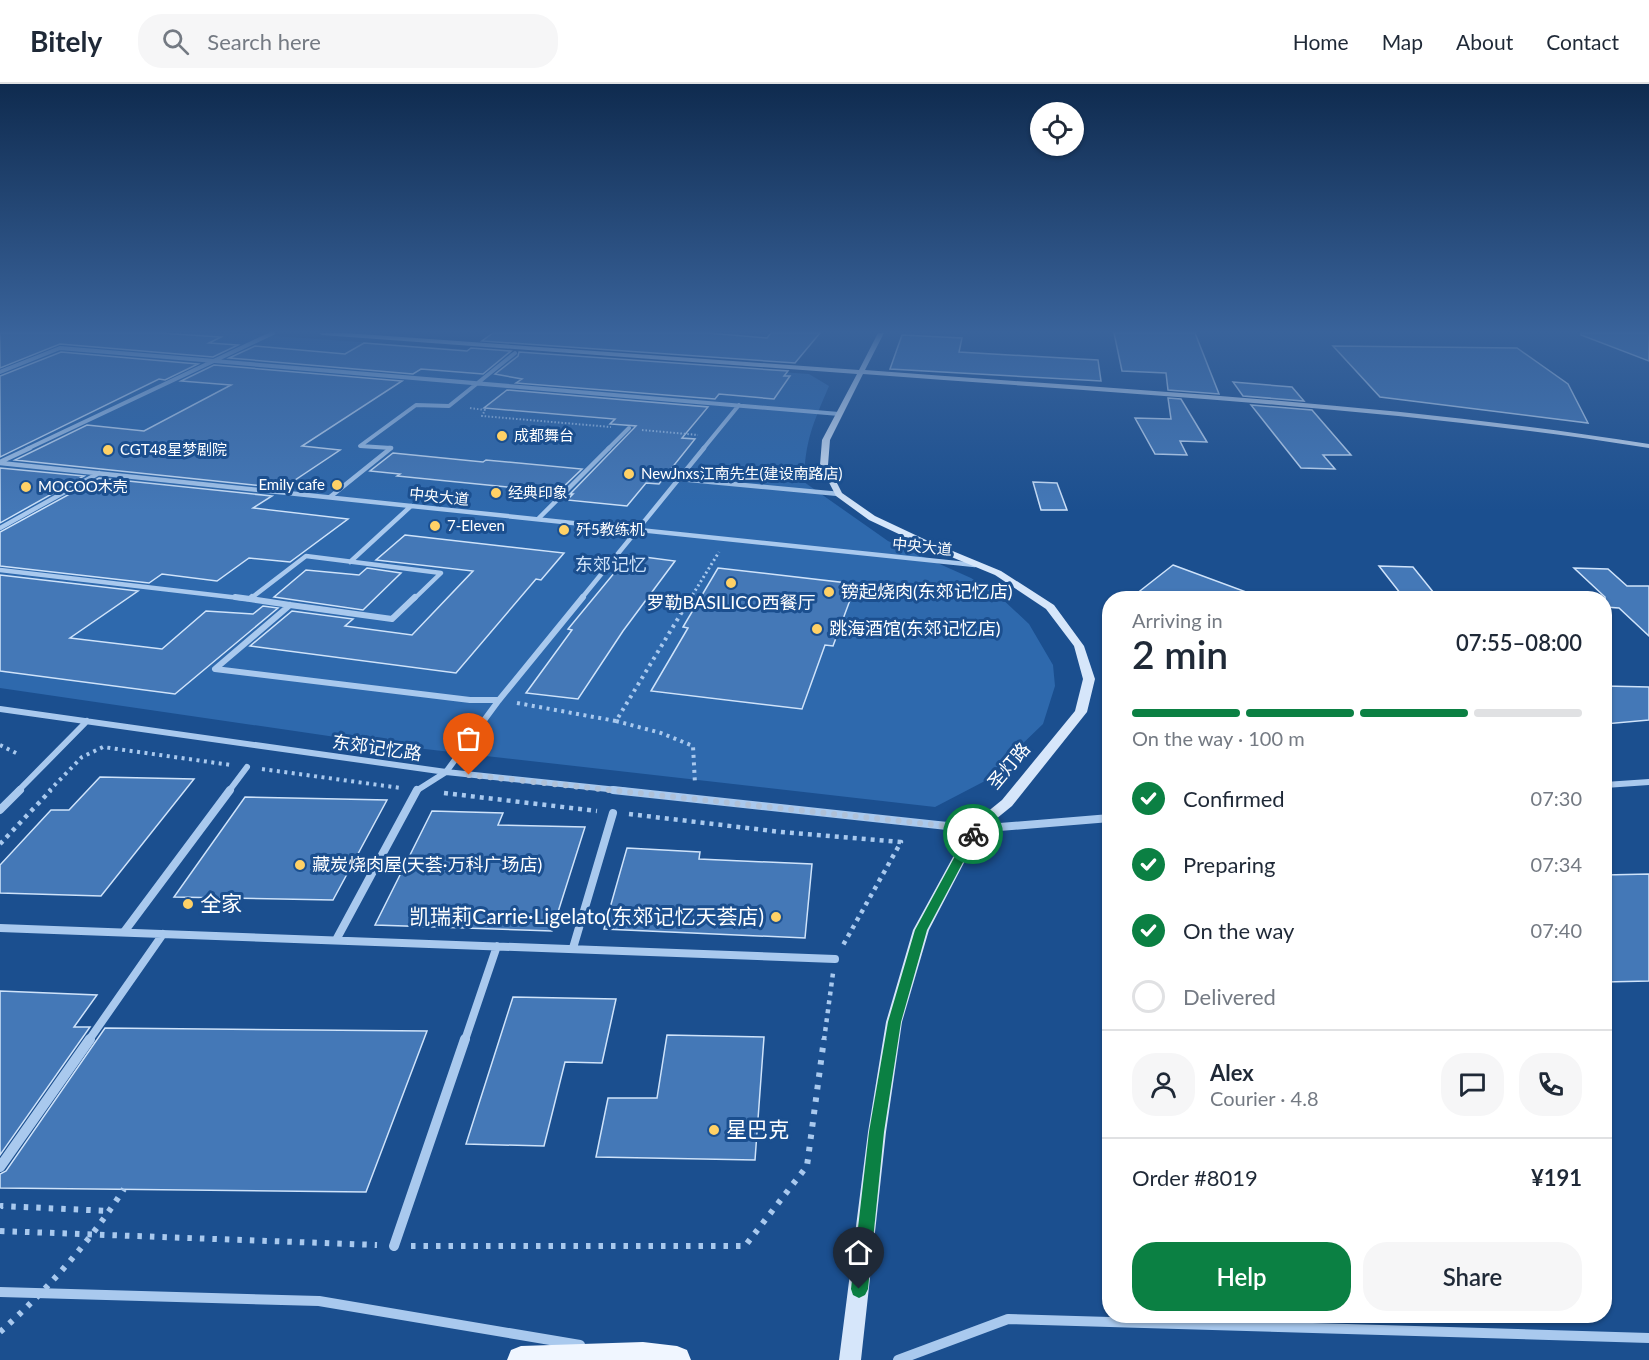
<!DOCTYPE html>
<html lang="en">
<head>
<meta charset="utf-8">
<style>
  :root { --surface:#fff; --page:#f6f6f7; --text:#1f2937; --muted:#747a83; --line:#e0e1e3; --accent:#0b8043 }
  body { margin:0; font-family:Lato,"Noto Sans SC",sans-serif; background:var(--page); color:var(--text); height:100vh; display:flex; flex-direction:column; font-size:22px; white-space:nowrap }
  * { box-sizing:border-box; margin:0 }
  p { font-size:20px; color:var(--muted) }
  .icon { flex:none; width:33px; height:33px; fill:none; stroke:currentColor; stroke-width:2; stroke-linecap:round; stroke-linejoin:round }
  .map { position:relative; flex:1; overflow:hidden }
  .sheet { position:absolute; left:1102px; top:507px; width:510px; height:732px; display:flex; flex-direction:column; background:var(--surface); border-radius:24px; box-shadow:0 2px 4px #0004 }
  .sheet>* { flex:none }
  .tools { position:absolute; left:1030px; top:18px; display:grid; gap:12px }
  .tools a { display:grid; place-items:center; width:54px; height:54px; border-radius:50%; background:var(--surface); box-shadow:0 2px 4px #0004; font-size:30px }
  .pin { position:absolute; display:grid; place-items:center; width:51px; height:51px; color:#fff; margin:-62px -26px; border-radius:50% 50% 50% 0; rotate:-45deg; box-shadow:0 0 6px #0007 }
  .pin .icon { rotate:45deg }
  .courier { position:absolute; display:grid; place-items:center; width:60px; height:60px; margin:-30px; border:4px solid #0b8043; border-radius:50%; background:#fff; color:#222; box-shadow:0 2px 8px #0007 }
  .head em { font-style:normal; font-weight:600 }
  .head div { display:flex; flex-direction:column-reverse }
  .head { display:flex; align-items:center; justify-content:space-between; height:102px; padding:0 30px }
  h1 { font-size:39px; font-weight:600; line-height:45px }
  .bar { display:grid; grid-template-columns:repeat(4,1fr); gap:9px 6px; align-content:center; height:72px; padding:0 30px }
  .bar i { height:8px; border-radius:4px; background:var(--line) }
  .bar .current { background:var(--accent) }
  .bar p { grid-column:span 4 }
  .line { display:flex; align-items:center; gap:15px; padding:0 30px; border-top:2px solid var(--line) }
  .line div { flex:1 }
  .round { display:grid; place-items:center; flex:none; width:63px; height:63px; border-radius:24px; background:var(--page) }
  ol { padding:0 30px; list-style:none }
  li { display:flex; align-items:center; gap:18px; height:66px }
  li p { margin-inline-start:auto }
  li .icon { padding:6px; border-radius:50%; background:var(--accent); color:#fff; stroke-width:4 }
  li:last-child { color:var(--muted) }
  li i { width:33px; height:33px; border:3px solid var(--line); border-radius:50% }
  .action { display:flex; gap:12px; margin-top:auto; padding:12px 30px }
  .action a { flex:1; height:69px; border-radius:24px; background:var(--accent); color:#fff; font-size:24px; font-weight:600; line-height:69px; text-align:center }
  .action a+a { background:var(--page); color:var(--text) }
  header { display:flex; align-items:center; gap:36px; box-sizing:border-box; height:84px; padding:0 30px; background:var(--surface); border-bottom:2px solid var(--line) }
  header strong { font-size:28px }
  nav { display:flex; gap:33px; margin-inline-start:auto; font-size:21px }
  .search { width:420px; height:54px; background:var(--page); display:flex; align-items:center; gap:15px; box-sizing:border-box; padding:0 21px; border-radius:24px; color:var(--muted); font-size:22px }
  .map>svg:first-child { display:block }
  .green { fill:#2e69ad }
  .building { fill:#4478b7; stroke:#cfe3fa; stroke-width:1.5 }
  .lines { fill:none; stroke-linecap:round; stroke-linejoin:round }
  .path-far4 { stroke:#a9c9ee; stroke-width:2; stroke-dasharray:1.5 2; stroke-linecap:butt }
  .path-far3 { stroke:#a9c9ee; stroke-width:3; stroke-dasharray:2 3; stroke-linecap:butt }
  .path-far2 { stroke:#a9c9ee; stroke-width:4; stroke-dasharray:3 4.5; stroke-linecap:butt }
  .path-far1 { stroke:#a9c9ee; stroke-width:4.5; stroke-dasharray:4 5; stroke-linecap:butt }
  .path { stroke:#a9c9ee; stroke-width:6; stroke-dasharray:4.5 8; stroke-linecap:butt }
  .street-far4 { stroke:#a9c9ee; stroke-width:4 }
  .street-far3 { stroke:#a9c9ee; stroke-width:4.5 }
  .street-far2 { stroke:#a9c9ee; stroke-width:6 }
  .street-far1 { stroke:#a9c9ee; stroke-width:8 }
  .street { stroke:#a9c9ee; stroke-width:10 }
  .secondary { fill:#d6e6fa; fill-rule:evenodd }
  .primary { fill:#f0f6ff; fill-rule:evenodd }
  .path-bridge { stroke:#a9c9ee; stroke-width:6; stroke-dasharray:4.5 8; stroke-linecap:butt }
  .route { fill:#0b8043 }
  .done { stroke:#afc1d8; stroke-width:6; stroke-dasharray:0 10.8 }
  .poi-dot { fill:#ffd166; stroke:#1b4f8f; stroke-width:2 }
  .labels { text-anchor:middle; stroke-width:6; stroke-linejoin:round; paint-order:stroke }
  .far-poi-label { font-size:15px; fill:#fff; stroke:#1b4f8f; text-anchor:start }
  .far-street-label { font-size:15px; fill:#fff; stroke:#1b4f8f }
  .park-label { font-size:18px; fill:#cfe3fa; stroke:#1b4f8f }
  .poi-label { font-size:18px; fill:#fff; stroke:#1b4f8f; text-anchor:start }
  .street-label { font-size:18px; fill:#fff; stroke:#1b4f8f }
  .near-poi-label { font-size:21px; fill:#fff; stroke:#1b4f8f; text-anchor:start }
</style>
</head>
<body>
<header>
<strong>Bitely</strong>
<div class="search"><svg class="icon" aria-label="search" viewBox="0 0 24 24"><circle cx="10" cy="10" r="6"/><path d="M15 15l6 6"/></svg>Search here</div>
<nav><a>Home</a><a>Map</a><a>About</a><a>Contact</a></nav>
</header>
<div class="map">
<svg width="1649" height="1276" viewBox="0 0 1649 1276">
  <rect width="100%" height="100%" fill="#1b4f8f"/>
  <path class="green" d="M0,249h234l575,41 20,12c-16,38 -24,54 -25,96l84,59 83,37 28,18 30,28 24,41 2,21 -12,38 -60,58 -48,25 -545,-62 -390,-57z"/>
  <path class="building" d="M0,249h159l62,4 -12,6 29,2 -25,12 -153,-13 -60,24z
    M493,249h215l59,5 4,-5h49l-25,30 -313,-22z
    M1114,249h81l24,61 -51,-4 -2,-17 -44,-2z
    M1581,249h68v28l-68,-26z
    M902,251l60,3 -3,14 139,8 3,21 -211,-12z
    M364,259l103,8 4,-3 40,3 -28,23 -62,-5 -8,5 -184,-16 26,-12 90,8z
    M1333,262l184,2 51,36 20,39 -208,-26z
    M61,268l137,12 -33,16 -6,-1 -159,78v-81z
    M519,268l269,19 -4,5h6l-16,23 -55,-5 -4,5 -199,-16 6,-4 -27,-5 23,-18z
    M214,281l188,16 -100,65 38,4 -57,38 -268,-28 72,-35 57,6 87,-46 -50,-4z
    M1233,298l59,5 12,14 -61,-5z
    M507,306l201,17 -26,31 13,1 -36,45 -13,-1 -19,23 -60,-6 6,-6h-3l66,-68 -26,-2 5,-5 -131,-11z
    M1168,314l13,1 26,43 -27,-1 7,14 -32,-1 -20,-36 36,1z
    M1251,321l61,5 39,45h-28l12,14 -34,-1z
    M393,369l90,9 3,-2 96,9 -24,23 -161,-16 3,-2 -30,-3z
    M0,384l84,8 -84,47z
    M99,394l173,18 -19,12 95,11 -58,43 -41,-4 -32,23 -55,-7 -13,9 -149,-17v-34z
    M1033,398l24,1 10,27h-26z
    M405,451l159,18 -23,27 -5,-1 -80,94 -206,-27 42,-35 61,8 -8,7 67,9 61,-64 -97,-11z
    M629,471l46,6 -52,70 -45,68 -52,-6 46,-63 -4,-1z
    M1173,481l84,31v2h-126z
    M1379,482l34,1 25,31h-34z
    M367,484l34,5 -38,37 -89,-13 32,-27 53,5z
    M718,484l138,16 -23,62 -8,-1 -23,64 -151,-18 37,-63 -5,-1z
    M1574,484l34,1 19,17h22v50l-30,-28 -14,-1v-10z
    M0,491l138,16 -68,47 92,11 44,-38 47,3 10,-8 15,2 -103,86 -175,-23z
    M1605,602l44,1v33l-44,4z
    M100,693l94,2 -93,117 -101,-3v-28l51,-55h18z
    M245,713l142,3 -54,100 -159,-3z
    M432,727l71,2 -5,12 87,2 -33,104 -177,-6z
    M627,764l73,4 -1,7 113,5 -7,74 -201,-9z
    M1649,790v107l-44,1v-107z
    M0,907l97,4 -23,32h16l-90,128z
    M513,913l103,2 -14,64 -37,-1 -21,84 -78,-2z
    M105,944l322,3 -61,161 -366,-4v-14l6,-3z
    M667,951l97,2 -9,123 -159,-3 12,-59h49z"/>
  <g class="lines">
    <path class="path-far4" d="M470,324l15,2 -3,6 129,11
      M642,346l56,5"/>
    <path class="path-far3" d="M690,515l29,-47"/>
    <path class="path-far2" d="M517,619l99,18 75,-124
      M616,637l45,12 32,13 2,38
      M0,661l18,9
      M262,685l139,19
      M49,707l33,-34 21,-10 128,18"/>
    <path class="path-far1" d="M444,709l153,18
      M629,730l152,18 120,10 -59,105
      M0,760l51,-54
      M824,956l9,-67"/>
    <path class="path" d="M0,1124l1,-2 109,5
      M0,1147l377,14
      M411,1162h334l62,-80 17,-127"/>
    <path class="street-far4" d="M0,288l60,-24 779,66
      M27,365l246,-116
      M389,365l2,-1 -31,-2 56,-41 33,1 66,-53
      M608,365l21,-21
      M703,365l36,-44"/>
    <path class="street-far3" d="M0,378l30,-14
      M0,379l975,102
      M679,395l160,15
      M330,413l61,-49h-2
      M538,435l71,-71
      M0,444l99,-55
      M350,478l61,-56
      M0,486l248,29
      M250,515l56,-43 135,17 -27,26
      M581,515l123,-151"/>
    <path class="street-far2" d="M235,513l15,2
      M252,513l-2,2 40,6
      M290,521l102,14 23,-22
      M290,521l-75,64 255,31h29
      M0,625l446,63 181,19
      M1605,701l44,-3
      M18,707l69,-70
      M229,707l18,-24
      M416,707l30,-19 53,-72 84,-103"/>
    <path class="street-far1" d="M613,706l362,39 135,-11
      M0,726l20,-20
      M0,844l835,31
      M124,848l106,-142
      M336,856l81,-150
      M573,864l40,-135
      M89,956l74,-106
      M465,956l32,-94"/>
    <path class="street" d="M0,1083l90,-128
      M394,1162l71,-207
      M0,1208l319,9 261,44
      M898,1276l110,-41 641,19"/>
    <path class="secondary" d="M319,249h27l513,37 19,-37h6l-19,37c262,20 525,33 784,74v4c-260,-41 -524,-54 -786,-74l-33,66 -2,25 14,28 33,23 51,24 75,31 53,34 30,41 11,33 -8,33 -75,94 -32,26 -51,98 -27,92 -16,110 -25,228h-22l29,-228 18,-110 27,-92 57,-104 32,-26 73,-89 8,-32 -9,-33 -28,-37 -51,-34 -75,-31 -51,-24 -33,-24 -16,-31 2,-25 35,-66 -535,-39z"/>
    <path class="primary" d="M643,1258l34,4 10,4 4,10h-184l4,-10 10,-4z"/>
    <path class="path-bridge" d="M0,1248c48,-43 89,-89 124,-143"/>
  </g>
  <linearGradient id="sky" x2="0" y2="1"><stop stop-color="#0f2b4f"/><stop offset="0.58" stop-color="#39639b"/><stop offset="1" stop-color="#39639b" stop-opacity="0"/></linearGradient>
  <rect width="1649" height="427" fill="url(#sky)"/>
  <path class="route" d="M973,746l5,4 -51,96 -26,92 -17,110 -16,157 -3,6 -6,3 -6,-3 -2,-6 18,-157 19,-110 27,-92 52,-96z"/>
  <g class="lines">
    <path class="done" d="M469,691l506,54 -2,5"/>
  </g>
  <g class="poi-dot">
    <circle cx="502" cy="352" r="6"/>
    <circle cx="108" cy="366" r="6"/>
    <circle cx="629" cy="390" r="6"/>
    <circle cx="337" cy="401" r="6"/>
    <circle cx="26" cy="403" r="6"/>
    <circle cx="496" cy="409" r="6"/>
    <circle cx="435" cy="442" r="6"/>
    <circle cx="564" cy="446" r="6"/>
    <circle cx="731" cy="499" r="6"/>
    <circle cx="829" cy="508" r="6"/>
    <circle cx="817" cy="545" r="6"/>
    <circle cx="300" cy="781" r="6"/>
    <circle cx="188" cy="820" r="6"/>
    <circle cx="776" cy="833" r="6"/>
    <circle cx="714" cy="1046" r="6"/>
  </g>
  <g class="labels">
    <g class="far-poi-label">
      <text x="514" y="357">成都舞台</text>
      <text x="120" y="371">CGT48星梦剧院</text>
      <text x="641" y="395">NewJnxs江南先生(建设南路店)</text>
      <text x="325" y="406" text-anchor="end">Emily cafe</text>
      <text x="38" y="408">MOCOO木壳</text>
      <text x="508" y="414">经典印象</text>
      <text x="447" y="447">7-Eleven</text>
      <text x="576" y="451">歼5教练机</text>
    </g>
    <g class="far-street-label">
      <text transform="translate(439 413) rotate(6)" y="5">中央大道</text>
      <text transform="translate(922 463) rotate(6)" y="5">中央大道</text>
    </g>
    <g class="park-label">
      <text x="611" y="487">东郊记忆</text>
    </g>
    <g class="poi-label">
      <text x="841" y="514">镑起烧肉(东郊记忆店)</text>
      <text x="731" y="525" text-anchor="middle">罗勒BASILICO西餐厅</text>
      <text x="829" y="551">跳海酒馆(东郊记忆店)</text>
      <text x="312" y="787">藏炭烧肉屋(天荟·万科广场店)</text>
    </g>
    <g class="street-label">
      <text transform="translate(377 664) rotate(8)" y="6">东郊记忆路</text>
      <text transform="translate(1009 682) rotate(-50)" y="6">圣灯路</text>
    </g>
    <g class="near-poi-label">
      <text x="200" y="827">全家</text>
      <text x="764" y="840" text-anchor="end">凯瑞莉Carrie·Ligelato(东郊记忆天荟店)</text>
      <text x="726" y="1053">星巴克</text>
    </g>
  </g>
</svg>
<div class="tools">
<a><svg class="icon" aria-label="locate" viewBox="0 0 24 24"><circle cx="12" cy="12" r="6"/><path d="M12 2v4M12 18v4M2 12h4M18 12h4"/></svg></a>
</div>
<div class="pin" style="left:469px;top:691px;background:#ea580c"><svg class="icon" aria-label="bag" viewBox="0 0 24 24"><path d="M5 8h14l-1 12H6zM9 8a3 3 0 0 1 6 0"/></svg></div>
<div class="pin" style="left:859px;top:1205px;background:#1f2937"><svg class="icon" aria-label="home" viewBox="0 0 24 24"><path d="M3 11l9-7 9 7M6 9v11h12V9"/></svg></div>
<div class="courier" style="left:973px;top:750px"><svg class="icon" aria-label="bike" viewBox="0 0 24 24"><circle cx="6" cy="16" r="4"/><circle cx="18" cy="16" r="4"/><path d="M6 16l4-8h5l3 8M10 8l3 8H6M13 5h3"/></svg></div>
<section class="sheet">
<div class="head"><div><h1>2 min</h1><p>Arriving in</p></div><em>07:55–08:00</em></div>
<div class="bar"><i class="current"></i><i class="current"></i><i class="current"></i><i></i><p>On the way · 100 m</p></div>
<ol>
<li><svg class="icon" aria-label="check" viewBox="0 0 24 24"><path d="M5 12l5 5 9-10"/></svg>Confirmed<p>07:30</p></li>
<li><svg class="icon" aria-label="check" viewBox="0 0 24 24"><path d="M5 12l5 5 9-10"/></svg>Preparing<p>07:34</p></li>
<li><svg class="icon" aria-label="check" viewBox="0 0 24 24"><path d="M5 12l5 5 9-10"/></svg>On the way<p>07:40</p></li>
<li><i></i>Delivered</li>
</ol>
<div class="line" style="height:108px"><a class="round"><svg class="icon" aria-label="person" viewBox="0 0 24 24"><circle cx="12" cy="8" r="4"/><path d="M4 21q1-7 8-7t8 7"/></svg></a><div><b>Alex</b><p>Courier · 4.8</p></div><a class="round"><svg class="icon" aria-label="chat" viewBox="0 0 24 24"><path d="M4 5h16v11H9l-5 4z"/></svg></a><a class="round"><svg class="icon" aria-label="phone" viewBox="0 0 24 24"><path d="M5 4h4l2 5-3 2q2 4 5 5l2-3 5 2v4C11 20 4 13 5 4z"/></svg></a></div>
<div class="line" style="height:78px"><div>Order #8019</div><b>¥191</b></div>
<div class="action"><a>Help</a><a>Share</a></div>
</section>
</div>
</body>
</html>
